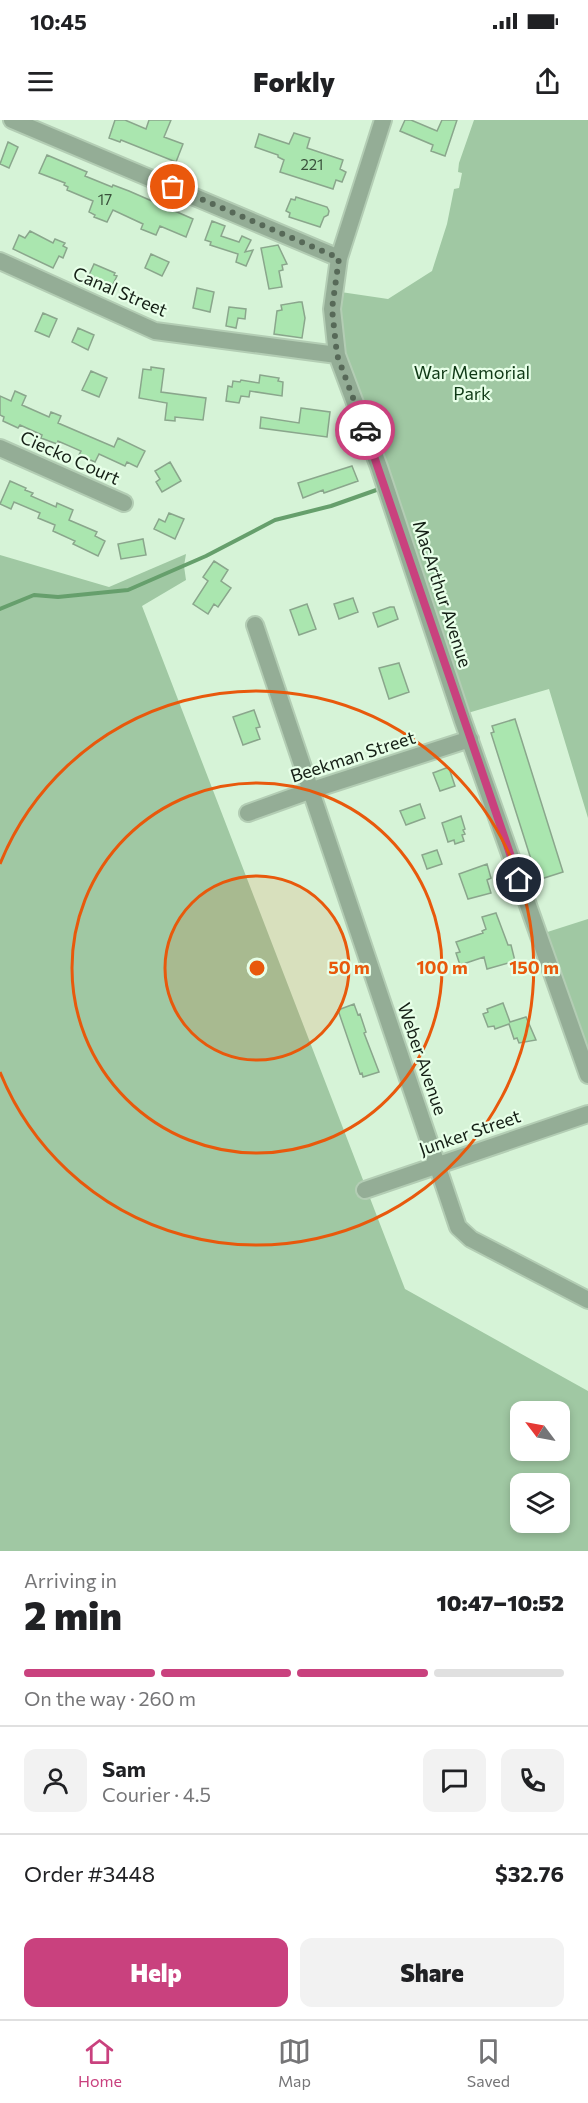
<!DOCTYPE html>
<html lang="en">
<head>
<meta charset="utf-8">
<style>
  :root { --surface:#fff; --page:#f2f2f2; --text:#202124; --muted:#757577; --line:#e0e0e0; --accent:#c9417e }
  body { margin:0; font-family:Commissioner,sans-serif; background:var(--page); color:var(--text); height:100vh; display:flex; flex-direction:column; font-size:22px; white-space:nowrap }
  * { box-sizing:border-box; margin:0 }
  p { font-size:20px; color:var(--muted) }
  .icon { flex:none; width:33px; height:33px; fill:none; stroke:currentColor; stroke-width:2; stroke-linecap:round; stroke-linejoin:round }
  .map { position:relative; height:1431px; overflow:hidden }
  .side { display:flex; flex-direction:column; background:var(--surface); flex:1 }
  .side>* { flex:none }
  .needle { width:39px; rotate:302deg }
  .controls { position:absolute; left:510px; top:1281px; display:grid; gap:12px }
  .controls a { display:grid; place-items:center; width:60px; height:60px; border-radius:12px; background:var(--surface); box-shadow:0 3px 9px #0003; font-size:30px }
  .pin { position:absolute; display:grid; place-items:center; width:51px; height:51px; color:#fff; margin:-26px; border:3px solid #fff; border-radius:50%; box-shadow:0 2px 6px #0007 }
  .courier { position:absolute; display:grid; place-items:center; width:60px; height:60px; margin:-30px; border:4px solid #c9417e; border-radius:50%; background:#fff; color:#222; box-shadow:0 2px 8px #0007 }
  .head em { font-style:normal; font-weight:800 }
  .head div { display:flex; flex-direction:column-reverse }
  .head { display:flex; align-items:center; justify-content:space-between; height:102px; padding:0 24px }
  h1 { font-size:39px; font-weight:800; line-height:45px }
  .bar { display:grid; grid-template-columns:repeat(4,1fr); gap:9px 6px; align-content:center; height:72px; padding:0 24px }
  .bar i { height:8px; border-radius:4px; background:var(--line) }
  .bar .on { background:var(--accent) }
  .bar p { grid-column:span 4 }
  .line { display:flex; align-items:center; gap:15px; padding:0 24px; border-top:2px solid var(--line) }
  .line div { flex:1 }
  .round { display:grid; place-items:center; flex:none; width:63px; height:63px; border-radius:12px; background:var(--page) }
  .primary-button { display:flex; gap:12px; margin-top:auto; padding:12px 24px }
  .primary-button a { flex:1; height:69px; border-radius:12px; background:var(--accent); color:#fff; font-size:24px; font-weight:800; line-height:69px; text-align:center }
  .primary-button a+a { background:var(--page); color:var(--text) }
  .status { display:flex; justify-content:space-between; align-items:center; height:42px; padding:0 30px; background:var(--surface); direction:ltr }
  .status svg { height:16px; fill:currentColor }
  header { display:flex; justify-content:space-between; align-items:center; height:78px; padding:0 24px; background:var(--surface); font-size:27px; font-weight:800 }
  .tab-bar { display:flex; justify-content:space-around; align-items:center; height:84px; border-top:2px solid var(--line); background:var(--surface); font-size:16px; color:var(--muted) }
  .tab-bar a { display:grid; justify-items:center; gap:3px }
  .tab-bar .on { color:var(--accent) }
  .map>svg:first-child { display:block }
  .green { fill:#a0c8a3; fill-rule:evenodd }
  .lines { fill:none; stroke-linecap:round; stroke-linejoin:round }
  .stream { stroke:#669f6c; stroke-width:4 }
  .building { fill:#aae6af; stroke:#8aa68c; stroke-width:1.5 }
  .minor-casing { stroke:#b3cdb4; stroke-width:20 }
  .minor { stroke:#94ad96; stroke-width:16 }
  .done { stroke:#576958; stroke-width:6; stroke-dasharray:0 10.8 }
  .route { stroke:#c9417e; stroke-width:8 }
  .ring { fill:none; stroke:#e8590c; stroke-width:3 }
  .labels { text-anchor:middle; stroke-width:4.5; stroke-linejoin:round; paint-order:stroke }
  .number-label { font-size:15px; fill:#39503b }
  .street-label { font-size:18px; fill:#131e14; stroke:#e7ffe8 }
  .park-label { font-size:18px; fill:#0f3916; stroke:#e7ffe8 }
  .centre { fill:#e8590c; stroke:#e7ffe8; stroke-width:3 }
  .ring-label { font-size:18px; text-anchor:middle; font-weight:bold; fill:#e8590c; stroke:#e7ffe8; stroke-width:4.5; stroke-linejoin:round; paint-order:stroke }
</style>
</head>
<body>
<div class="status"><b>10:45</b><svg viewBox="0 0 49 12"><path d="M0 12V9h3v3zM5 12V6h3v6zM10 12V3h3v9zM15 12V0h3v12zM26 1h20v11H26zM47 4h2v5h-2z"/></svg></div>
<header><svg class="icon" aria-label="menu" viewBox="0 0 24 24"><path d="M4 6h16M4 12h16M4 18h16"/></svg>Forkly<svg class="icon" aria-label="share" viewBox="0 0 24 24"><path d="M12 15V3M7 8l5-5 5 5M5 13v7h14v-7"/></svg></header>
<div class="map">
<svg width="588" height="1431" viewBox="0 0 588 1431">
  <rect width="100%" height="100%" fill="#d6f3d7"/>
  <path class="green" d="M474,0h114v698l-39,-129 -88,26 -124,-360 -3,-64 54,8 44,-28 15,-47 7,-35 5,-1 3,-15 -4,-1 1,-9z
    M186,434l-2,12 2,14 -44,26 263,683 183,102v160h-588v-996l109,32zM520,1292h40v38h-40zM520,1364h40v38h-40z
    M588,799v156l-50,-140z"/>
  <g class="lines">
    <path class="stream" d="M0,489l34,-14 24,2 70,-7 78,-34 69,-36 56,-14 51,-18"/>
  </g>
  <path class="building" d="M115,0h10l21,9 3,-9h22l-7,17 19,7 -7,18 -55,-22 -1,2 -11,-4z
    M405,0h6l26,11 5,-11h15l-12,36 -14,-5 2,-6 -33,-14z
    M294,13l16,5 -3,10 36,12 -3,9 6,3 -4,10 -6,-2 -3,9 -53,-17 4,-12 -6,-3v-2l-23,-8 4,-13 30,10z
    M8,22l10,5 -9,21 -9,-4z
    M47,35l40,17 -2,4 27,11 1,-2 16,6 64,28 -7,18 -26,-11 -4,9 -15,-6 2,-5 -30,-14 -6,12 -13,-5 1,-2 -6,-3 4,-11 -26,-11 1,-3 -4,-2 1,-2 -26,-10z
    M296,77l31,10 2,4 -1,4 -4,2 -4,10 -31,-10 1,-4 -4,-2 5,-12 4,1z
    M212,101l13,5 -4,10 18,6 3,-6 9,4 -6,12 8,-2 -7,16 -10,-4 2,-8 -28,-9 1,-3 -6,-2z
    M30,111l23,12 2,-4 10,4 -2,3 4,2 -4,10 -4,-2 -6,12 -40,-19 6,-14 6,3z
    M278,125l9,19 -5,1 1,5 -4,1 3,16 -13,2 -8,-41z
    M151,134l18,8 -7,14 -17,-8z
    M94,144l21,9 -1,2 3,1 -6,12 -4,-2 -1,3 -12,-6 2,-5 -7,-3z
    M197,168l17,4 -4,20 -17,-4z
    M299,182h3l3,16 -3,20 -28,-4 3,-23 5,-1 -1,-5z
    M229,187l17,2 -1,10 -7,-1 -2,10 -10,-2z
    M43,193l14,6 -8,18 -14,-6z
    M78,208l16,7 -6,15 -16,-8z
    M151,247l13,2 -3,23 45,6 -3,22 -28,-3v4l-10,-1 2,-17 -28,-5 4,-29 8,1z
    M91,251l16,7 -8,19 -17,-7z
    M260,255l19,3 -1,3 5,1 -1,14 -32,-5 -1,6 -8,-1 -2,7 -13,-2 2,-15 4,1 1,-6 7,1 1,-2 18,3z
    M15,271l11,5 -4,9 27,12 2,-5 10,4 -3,7 56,24 4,-9 27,13 -8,16 -10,-5 -2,4 -26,-12 -4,8 -16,-7 2,-4 -23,-10 -1,3 -16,-6 1,-3 -22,-10 -2,3 -15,-7 1,-4 -4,-2v-19l11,5z
    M301,288l29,4 -3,25 -67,-9 1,-11 38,6z
    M170,342l11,19 -19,11 -6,-10 4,-3 -5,-8z
    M352,346l6,15 -34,12 -1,-3 -20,8 -5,-15z
    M10,361l16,7 -1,2 8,3 -2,3 25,11 1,-4 16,7 -4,10 28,12 -2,4 10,5 -7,15 -25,-12 2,-3 -22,-10 2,-6 -17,-7 2,-5 -26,-11 -3,7 -11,-5z
    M169,393l15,6 -9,20 -21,-10 5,-10 6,3z
    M143,419l3,16 -25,4 -3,-15z
    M214,441l14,9 -7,11 10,7 -13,19 -4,-3 -6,10 -15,-10 15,-23 -5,-4z
    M353,478l5,14 -19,7 -5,-15z
    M307,484l9,25 -17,6 -9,-25z
    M390,487h4l4,12 -20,8 -5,-14z
    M399,543l10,29 -20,7 -10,-31z
    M254,590l6,17 -4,1 4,11 -17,6 -10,-28z
    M515,599l48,153 -22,7 -2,-5 -3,1 -45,-142 3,-1 -2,-6z
    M446,648h3l6,18 -15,5 -7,-18z
    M420,684l5,14 -19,7 -6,-14z
    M461,696l4,13 -2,1 2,4 -3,1 2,6 -9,3 -1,-4 -6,2 -6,-19z
    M437,730l5,14 -15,5 -5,-14z
    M487,744l4,14 -4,2 4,13 -23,6 -9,-25z
    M496,793l12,32h3l4,16 -28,8 -3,-12 -24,8 -4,-12 4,-1 -4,-10 27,-9 -1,-2 4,-2 -4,-12z
    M503,883l7,19 16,-5 10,23 -17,3 -2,-5 -3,1 -5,-15 -14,5 -1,-3 -6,1 -5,-13 5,-2 -1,-3z
    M354,884l4,11 2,-1 6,18 -2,1 15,39 -16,5 -1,-4 -2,1 -22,-64z"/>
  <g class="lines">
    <defs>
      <path id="minor" d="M12,0l327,138
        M383,0l-44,138 -7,51 5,46 42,112 84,254 125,354
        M0,141l155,70 182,24
        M0,328l124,55
        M255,505l203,602 13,12 117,61
        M248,693l64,-23 158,-51
        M365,1070l223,-76"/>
    </defs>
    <use href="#minor" class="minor-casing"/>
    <use href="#minor" class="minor"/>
  </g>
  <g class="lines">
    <path class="done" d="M173,67l166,71 -7,51 5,46 28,75"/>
    <path class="route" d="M365,310l154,450"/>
  </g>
  <circle cx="257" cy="848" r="92" fill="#e8590c" fill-opacity=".12"/>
  <g class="ring">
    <circle cx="257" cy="848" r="92"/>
    <circle cx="257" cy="848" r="185"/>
    <path d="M0 744A277 277 0 1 1 0 952"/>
  </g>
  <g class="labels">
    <g class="number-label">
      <text x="312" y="50">221</text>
      <text x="105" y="85">17</text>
    </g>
    <g class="street-label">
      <text transform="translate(120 172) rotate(23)" y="6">Canal Street</text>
      <text transform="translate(70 338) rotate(24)" y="6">Ciecko Court</text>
      <text transform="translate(442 474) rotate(72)" y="6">MacArthur Avenue</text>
      <text transform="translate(353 637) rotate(-18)" y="6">Beekman Street</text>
      <text transform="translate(422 939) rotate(71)" y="6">Weber Avenue</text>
      <text transform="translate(470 1013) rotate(-19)" y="6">Junker Street</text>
    </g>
    <g class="park-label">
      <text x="472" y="259">War Memorial<tspan x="472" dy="21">Park</tspan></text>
    </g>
  </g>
  <circle cx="257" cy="848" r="9" class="centre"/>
  <g class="ring-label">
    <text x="349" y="854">50 m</text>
    <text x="442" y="854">100 m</text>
    <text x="534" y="854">150 m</text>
  </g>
</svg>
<div class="controls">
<a><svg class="needle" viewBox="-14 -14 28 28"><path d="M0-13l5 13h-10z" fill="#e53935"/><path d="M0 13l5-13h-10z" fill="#757577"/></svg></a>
<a><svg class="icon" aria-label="layers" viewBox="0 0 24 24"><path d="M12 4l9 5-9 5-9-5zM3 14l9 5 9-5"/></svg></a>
</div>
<div class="pin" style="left:173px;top:67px;background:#ea580c"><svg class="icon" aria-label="bag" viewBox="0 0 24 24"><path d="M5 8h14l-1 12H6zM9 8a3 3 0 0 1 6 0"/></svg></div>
<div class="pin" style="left:519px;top:760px;background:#1f2937"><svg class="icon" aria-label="home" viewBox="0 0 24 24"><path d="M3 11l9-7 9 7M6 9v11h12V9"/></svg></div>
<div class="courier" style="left:365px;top:310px"><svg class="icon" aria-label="car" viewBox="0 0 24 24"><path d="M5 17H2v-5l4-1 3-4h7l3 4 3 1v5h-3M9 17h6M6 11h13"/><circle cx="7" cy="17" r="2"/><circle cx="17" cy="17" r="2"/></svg></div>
</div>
<section class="side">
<div class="head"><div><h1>2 min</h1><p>Arriving in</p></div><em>10:47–10:52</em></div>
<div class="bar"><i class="on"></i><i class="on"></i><i class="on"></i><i></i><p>On the way · 260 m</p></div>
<div class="line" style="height:108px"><a class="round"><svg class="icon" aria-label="person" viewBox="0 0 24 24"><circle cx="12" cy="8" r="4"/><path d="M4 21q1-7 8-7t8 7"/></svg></a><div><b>Sam</b><p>Courier · 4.5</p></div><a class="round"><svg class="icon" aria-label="chat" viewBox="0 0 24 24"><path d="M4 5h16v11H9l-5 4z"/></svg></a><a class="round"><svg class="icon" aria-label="phone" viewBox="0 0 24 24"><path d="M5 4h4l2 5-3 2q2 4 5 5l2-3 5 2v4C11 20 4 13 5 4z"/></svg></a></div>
<div class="line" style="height:78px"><div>Order #3448</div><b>$32.76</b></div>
<div class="primary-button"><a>Help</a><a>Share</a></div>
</section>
<nav class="tab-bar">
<a class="on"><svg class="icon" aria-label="home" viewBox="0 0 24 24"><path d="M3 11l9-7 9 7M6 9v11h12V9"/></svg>Home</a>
<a><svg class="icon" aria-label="map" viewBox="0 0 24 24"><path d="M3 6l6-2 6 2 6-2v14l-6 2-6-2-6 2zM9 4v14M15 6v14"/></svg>Map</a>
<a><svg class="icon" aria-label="saved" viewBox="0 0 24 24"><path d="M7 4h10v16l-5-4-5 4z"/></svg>Saved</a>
</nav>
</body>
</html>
